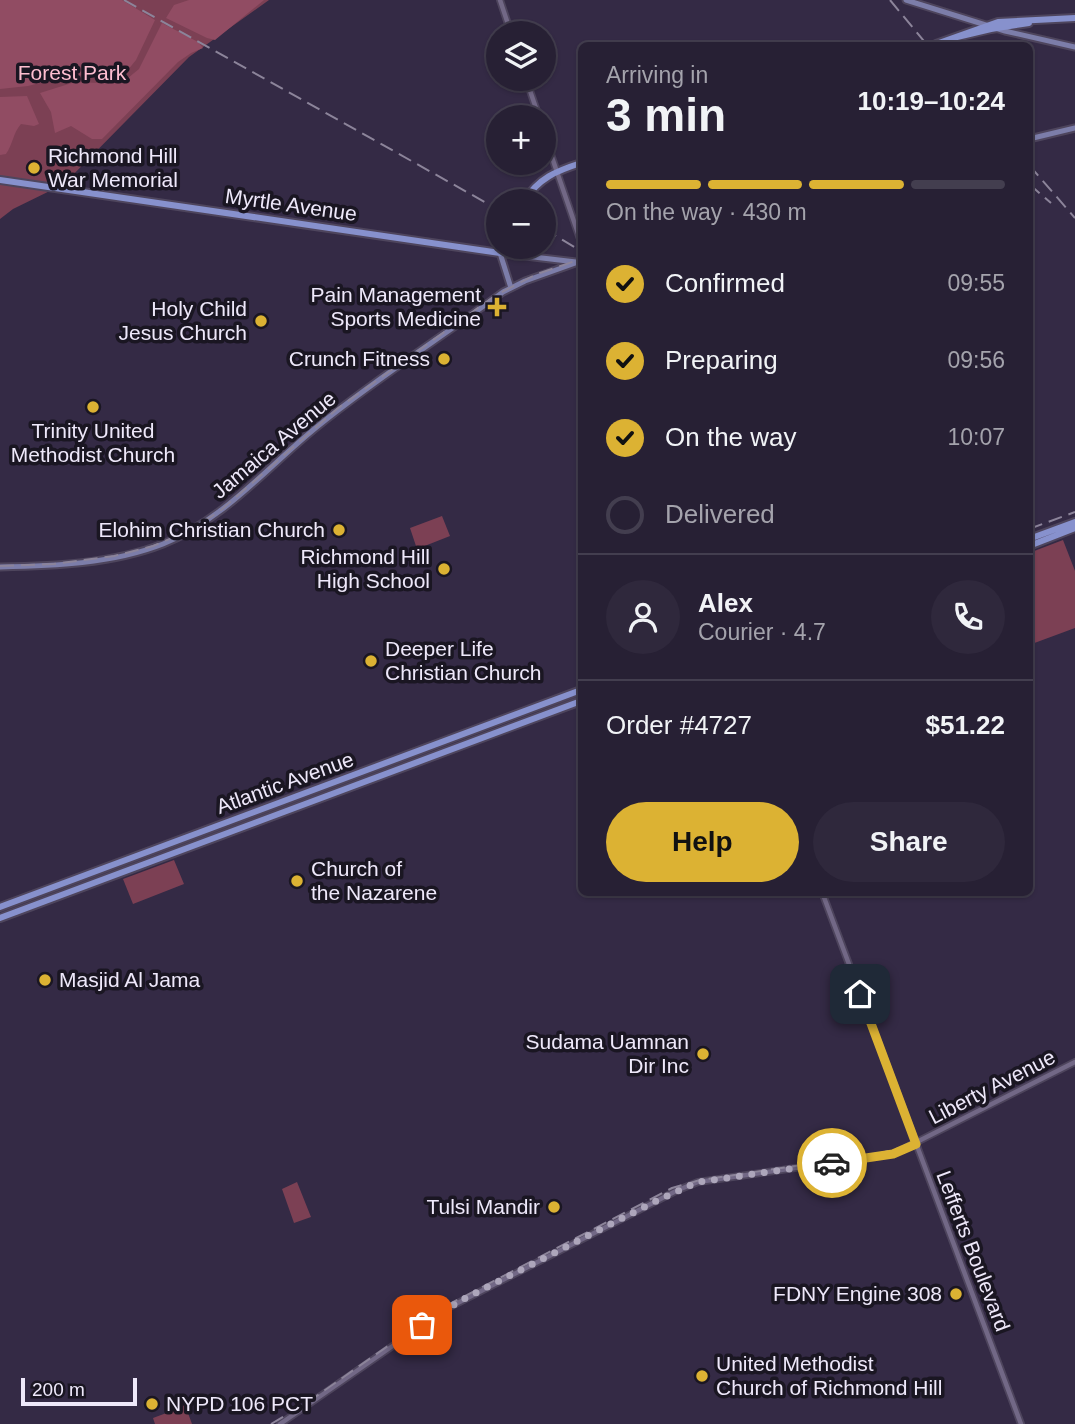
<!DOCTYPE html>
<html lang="en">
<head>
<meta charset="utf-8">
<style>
  :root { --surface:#272034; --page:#2f283c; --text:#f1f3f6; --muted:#a4a3ac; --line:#433e4f; --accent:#dcb233 }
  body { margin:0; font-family:Helvetica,sans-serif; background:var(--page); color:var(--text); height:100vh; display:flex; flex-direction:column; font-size:26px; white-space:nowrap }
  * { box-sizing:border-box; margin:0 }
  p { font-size:23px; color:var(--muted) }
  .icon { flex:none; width:38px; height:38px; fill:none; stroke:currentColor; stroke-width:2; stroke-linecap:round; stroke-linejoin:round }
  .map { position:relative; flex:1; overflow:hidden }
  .drawer { position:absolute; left:578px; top:42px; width:455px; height:854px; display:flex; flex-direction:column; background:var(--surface); border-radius:10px; box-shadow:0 2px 5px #0004,0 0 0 2px var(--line) }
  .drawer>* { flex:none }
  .fabs { position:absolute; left:486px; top:21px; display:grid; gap:14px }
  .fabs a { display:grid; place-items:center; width:70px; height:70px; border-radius:50%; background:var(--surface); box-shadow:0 2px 5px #0004,0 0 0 2px var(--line); font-size:35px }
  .scale { position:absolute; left:21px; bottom:18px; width:116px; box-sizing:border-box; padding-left:7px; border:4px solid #eee8fa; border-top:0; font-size:19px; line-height:24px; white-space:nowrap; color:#eee8fa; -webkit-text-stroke:5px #1a1622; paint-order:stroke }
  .pin { position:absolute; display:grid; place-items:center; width:60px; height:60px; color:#fff; margin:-30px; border-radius:14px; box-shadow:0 4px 10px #0006 }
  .courier { position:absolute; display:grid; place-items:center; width:70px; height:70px; margin:-35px; border:5px solid #dcb233; border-radius:50%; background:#fff; color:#222; box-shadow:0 2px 9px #0007 }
  .headline em { font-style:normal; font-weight:700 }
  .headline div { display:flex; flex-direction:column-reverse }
  .headline { display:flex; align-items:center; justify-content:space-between; height:119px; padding:0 28px }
  h1 { font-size:46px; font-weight:700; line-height:52px }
  .bar { display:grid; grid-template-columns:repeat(4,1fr); gap:10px 7px; align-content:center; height:84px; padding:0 28px }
  .bar i { height:9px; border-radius:5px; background:var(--line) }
  .bar .active { background:var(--accent) }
  .bar p { grid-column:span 4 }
  .line { display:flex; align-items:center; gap:18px; padding:0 28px; border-top:2px solid var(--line) }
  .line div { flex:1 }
  .round { display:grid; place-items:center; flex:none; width:74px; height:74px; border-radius:37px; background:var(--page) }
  ol { padding:0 28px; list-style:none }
  li { display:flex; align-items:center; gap:21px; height:77px }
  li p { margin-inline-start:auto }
  li .icon { padding:7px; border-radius:50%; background:var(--accent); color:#111; stroke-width:4 }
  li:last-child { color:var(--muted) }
  li i { width:38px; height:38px; border:4px solid var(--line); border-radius:50% }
  .primary-button { display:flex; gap:14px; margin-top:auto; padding:14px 28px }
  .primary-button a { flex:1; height:80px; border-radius:42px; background:var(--accent); color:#111; font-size:28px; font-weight:700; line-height:80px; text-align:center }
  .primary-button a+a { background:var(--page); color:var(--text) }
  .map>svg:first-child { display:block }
  .green { fill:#7c4054 }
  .forest { fill:#914c63 }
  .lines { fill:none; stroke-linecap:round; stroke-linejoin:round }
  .tertiary-casing { stroke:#4e455d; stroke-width:8 }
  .secondary-casing { stroke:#4e455d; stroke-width:9 }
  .primary-casing { stroke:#4e455d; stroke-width:10 }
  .tertiary { stroke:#726886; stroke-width:4.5 }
  .secondary { stroke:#7c7da9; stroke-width:5 }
  .primary { stroke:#8791cd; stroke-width:6 }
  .rail { stroke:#8c849a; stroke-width:2; stroke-dasharray:14 7; stroke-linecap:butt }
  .done { stroke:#ada6bb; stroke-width:7; stroke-dasharray:0 12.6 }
  .route { stroke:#dcb233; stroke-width:9 }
  .poi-dot { fill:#dcb233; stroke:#1a1622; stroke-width:2.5 }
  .labels { text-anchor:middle; stroke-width:7; stroke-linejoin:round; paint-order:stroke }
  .park-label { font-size:21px; fill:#febed0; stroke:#1a1622 }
  .poi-label { font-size:21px; fill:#eee8fa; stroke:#1a1622; text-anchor:end }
  .street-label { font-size:21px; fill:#eee8fa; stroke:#1a1622 }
</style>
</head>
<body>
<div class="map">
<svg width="1075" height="1424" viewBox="0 0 1075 1424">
  <rect width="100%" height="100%" fill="#342a45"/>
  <path class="green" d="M0,0h269l-80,57 -125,127 -51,25 -13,10z
    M442,516l8,20 -33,13 -7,-21z
    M1063,540l12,31v57l-46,17v-92z
    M174,860l10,24 -51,20 -10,-25z
    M297,1182l14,35 -17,6 -12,-34z
    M184,1402l8,22h-37l-2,-6 16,-6 -1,-5z"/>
  <path class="forest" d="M0,0h122l33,20 -19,40 -9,11 -64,6 -35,9 -28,3z
    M189,0h75l-49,40 -8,-2 -41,-20 8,-13z
    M162,23l36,19 5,6 -12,5 -13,9 -76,77h-10l-21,-13 -16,7 -4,-21 -11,-19 35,-11 24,1 29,-5 11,-9z
    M27,96l12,28 -5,2 -13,-2c-8,9 -8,20 -15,30l-6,1v-58z"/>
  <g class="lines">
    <defs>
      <path id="tertiary" d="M500,0l11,33
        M526,79l13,38
        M544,134l37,108
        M822,892l199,532
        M280,1424l166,-115 232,-119 20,-8 195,-28 182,-92"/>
      <path id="secondary" d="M906,0l99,31 70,16
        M1029,139l46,-11
        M511,288l-11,-35 76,9
        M0,567c53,-1 112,-3 163,-23 62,-25 104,-77 155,-118 59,-48 124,-89 185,-134l22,-11 56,-20"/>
      <path id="primary" d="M957,37l34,-8 38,-6
        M936,44l62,-22 77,-4
        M0,180l500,73 1,-6
        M524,201c15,-23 32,-30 57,-38
        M1029,539l46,-17
        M1029,546l46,-18
        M0,907l581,-217
        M0,918l581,-217"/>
    </defs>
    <use href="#tertiary" class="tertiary-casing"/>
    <use href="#secondary" class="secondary-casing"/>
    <use href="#primary" class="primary-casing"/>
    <use href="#tertiary" class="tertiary"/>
    <use href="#secondary" class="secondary"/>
    <use href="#primary" class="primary"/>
    <path class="rail" d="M124,0l375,210
      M890,0l38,46
      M1029,165l46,53
      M1029,184l22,19
      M544,229l37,22
      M1029,529l46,-17
      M0,566l54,-2 60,-8 39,-10 35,-15 32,-20 117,-102 159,-114 41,-21 44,-15
      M271,1424l37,-22 134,-94 230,-120 28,-8 177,-26 23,-6"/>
  </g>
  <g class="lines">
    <path class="done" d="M422,1325l38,-24 198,-101 40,-18 134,-19"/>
    <path class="route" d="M832,1163l61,-9 23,-10 -56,-150"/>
  </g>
  <g class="poi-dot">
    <circle cx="34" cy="168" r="7"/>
    <path d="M493.5 296.5h7v7h7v7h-7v7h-7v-7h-7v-7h7z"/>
    <circle cx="261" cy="321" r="7"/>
    <circle cx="444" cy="359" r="7"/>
    <circle cx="93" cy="407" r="7"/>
    <circle cx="339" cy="530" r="7"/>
    <circle cx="444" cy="569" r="7"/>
    <circle cx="371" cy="661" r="7"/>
    <circle cx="297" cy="881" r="7"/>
    <circle cx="45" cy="980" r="7"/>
    <circle cx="703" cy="1054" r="7"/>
    <circle cx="554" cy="1207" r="7"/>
    <circle cx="956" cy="1294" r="7"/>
    <circle cx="702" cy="1376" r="7"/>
    <circle cx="152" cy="1404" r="7"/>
  </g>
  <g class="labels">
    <g class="park-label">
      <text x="72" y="80">Forest Park</text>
    </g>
    <g class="poi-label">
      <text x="48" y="163" text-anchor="start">Richmond Hill<tspan x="48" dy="24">War Memorial</tspan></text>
      <text x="481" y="302">Pain Management<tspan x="481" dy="24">Sports Medicine</tspan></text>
      <text x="247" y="316">Holy Child<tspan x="247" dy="24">Jesus Church</tspan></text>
      <text x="430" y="366">Crunch Fitness</text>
      <text x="93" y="438" text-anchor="middle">Trinity United<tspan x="93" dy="24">Methodist Church</tspan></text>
      <text x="325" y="537">Elohim Christian Church</text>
      <text x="430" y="564">Richmond Hill<tspan x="430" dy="24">High School</tspan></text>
      <text x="385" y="656" text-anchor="start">Deeper Life<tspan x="385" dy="24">Christian Church</tspan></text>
      <text x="311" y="876" text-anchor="start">Church of<tspan x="311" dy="24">the Nazarene</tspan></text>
      <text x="59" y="987" text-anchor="start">Masjid Al Jama</text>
      <text x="689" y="1049">Sudama Uamnan<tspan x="689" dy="24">Dir Inc</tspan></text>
      <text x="540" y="1214">Tulsi Mandir</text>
      <text x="942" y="1301">FDNY Engine 308</text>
      <text x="716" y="1371" text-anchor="start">United Methodist<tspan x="716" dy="24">Church of Richmond Hill</tspan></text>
      <text x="166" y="1411" text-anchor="start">NYPD 106 PCT</text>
    </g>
    <g class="street-label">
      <text transform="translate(291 205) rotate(8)" y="7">Myrtle Avenue</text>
      <text transform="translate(274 445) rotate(-40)" y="7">Jamaica Avenue</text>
      <text transform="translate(285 783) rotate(-20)" y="7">Atlantic Avenue</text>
      <text transform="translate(992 1087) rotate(-27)" y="7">Liberty Avenue</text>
      <text transform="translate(973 1251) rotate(69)" y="7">Lefferts Boulevard</text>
    </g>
  </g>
</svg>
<div class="fabs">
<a><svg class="icon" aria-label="layers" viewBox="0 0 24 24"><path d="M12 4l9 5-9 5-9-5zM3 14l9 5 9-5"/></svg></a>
<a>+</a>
<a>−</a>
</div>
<div class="scale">200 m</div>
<div class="pin" style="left:422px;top:1325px;background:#ea580c"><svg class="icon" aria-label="bag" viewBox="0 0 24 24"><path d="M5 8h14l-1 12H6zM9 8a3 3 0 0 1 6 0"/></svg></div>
<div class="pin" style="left:860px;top:994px;background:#1f2937"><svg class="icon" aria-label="home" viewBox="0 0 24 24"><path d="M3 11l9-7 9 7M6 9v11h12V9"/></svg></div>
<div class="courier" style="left:832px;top:1163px"><svg class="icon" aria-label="car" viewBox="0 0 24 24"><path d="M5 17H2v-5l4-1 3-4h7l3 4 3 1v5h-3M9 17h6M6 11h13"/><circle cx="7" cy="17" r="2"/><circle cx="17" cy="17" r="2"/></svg></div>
<section class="drawer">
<div class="headline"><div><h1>3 min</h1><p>Arriving in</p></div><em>10:19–10:24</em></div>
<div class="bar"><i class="active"></i><i class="active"></i><i class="active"></i><i></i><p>On the way · 430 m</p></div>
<ol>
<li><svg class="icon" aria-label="check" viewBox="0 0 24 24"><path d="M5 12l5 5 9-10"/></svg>Confirmed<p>09:55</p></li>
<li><svg class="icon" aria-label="check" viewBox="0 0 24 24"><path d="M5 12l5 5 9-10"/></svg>Preparing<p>09:56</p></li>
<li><svg class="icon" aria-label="check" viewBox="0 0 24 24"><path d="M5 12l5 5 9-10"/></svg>On the way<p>10:07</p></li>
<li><i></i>Delivered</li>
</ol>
<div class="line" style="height:126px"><a class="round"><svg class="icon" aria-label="person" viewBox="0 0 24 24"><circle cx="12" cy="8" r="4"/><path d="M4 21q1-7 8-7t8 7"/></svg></a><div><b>Alex</b><p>Courier · 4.7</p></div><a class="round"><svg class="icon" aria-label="phone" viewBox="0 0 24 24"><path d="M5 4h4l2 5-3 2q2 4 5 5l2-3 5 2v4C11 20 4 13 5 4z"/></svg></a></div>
<div class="line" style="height:91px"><div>Order #4727</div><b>$51.22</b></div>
<div class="primary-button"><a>Help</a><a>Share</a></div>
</section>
</div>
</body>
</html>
